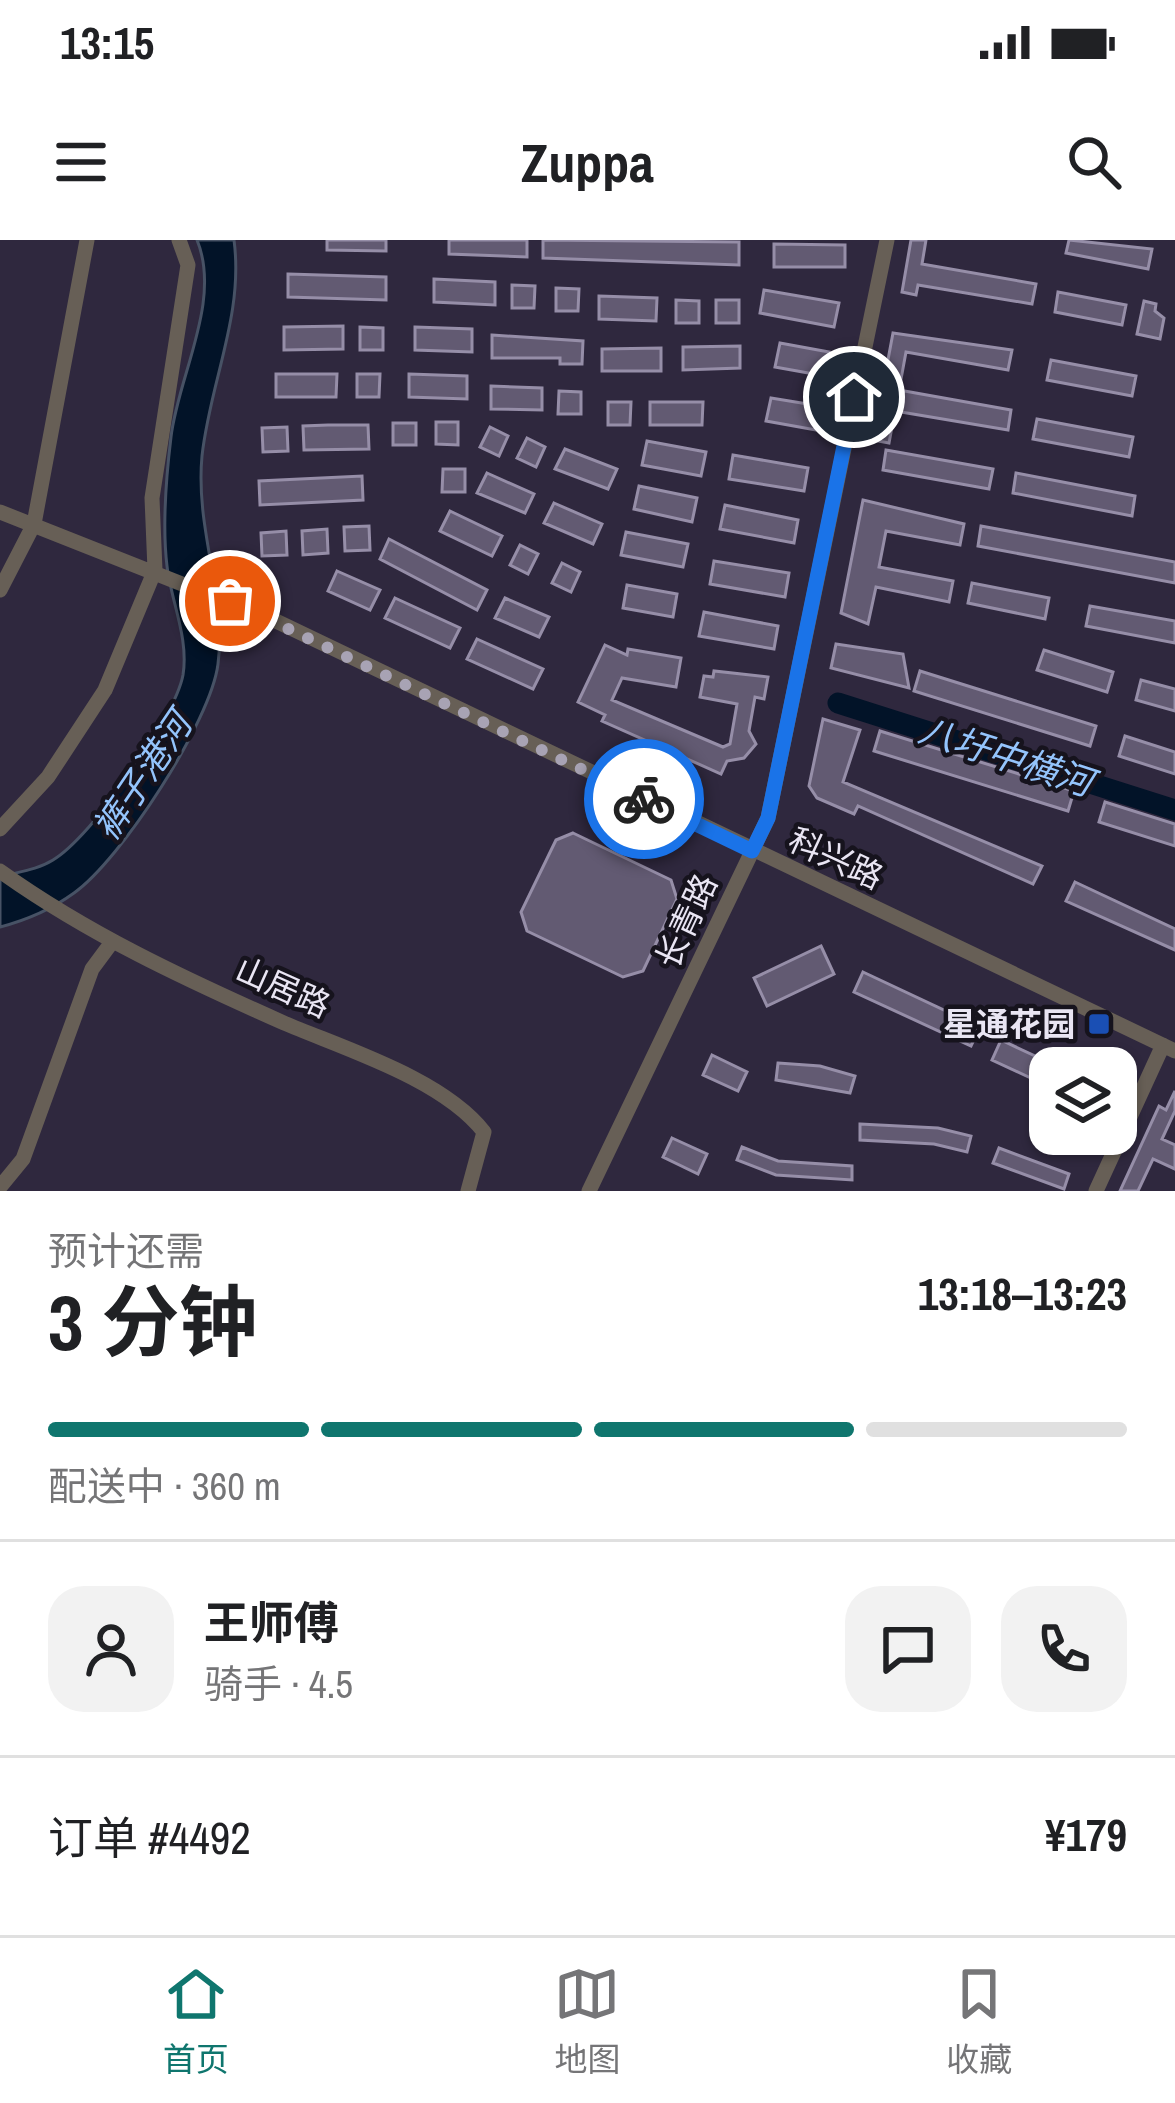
<!DOCTYPE html>
<html lang="zh">
<head>
<meta charset="utf-8">
<style>
  :root { --surface:#fff; --page:#f2f2f2; --text:#202124; --muted:#757577; --line:#e0e0e0; --accent:#0f766e }
  body { margin:0; font-family:"Archivo Narrow","Noto Sans SC",sans-serif; background:var(--page); color:var(--text); height:100vh; display:flex; flex-direction:column; font-size:45px; white-space:nowrap }
  * { box-sizing:border-box; margin:0 }
  p { font-size:39px; color:var(--muted) }
  .icon { flex:none; width:66px; height:66px; fill:none; stroke:currentColor; stroke-width:2; stroke-linecap:round; stroke-linejoin:round }
  .map { position:relative; height:951px; overflow:hidden }
  .panel { display:flex; flex-direction:column; background:var(--surface); flex:1 }
  .panel>* { flex:none }
  .tools { position:absolute; left:1029px; top:807px; display:grid; gap:24px }
  .tools a { display:grid; place-items:center; width:108px; height:108px; border-radius:24px; background:var(--surface); box-shadow:0 3px 9px #0004; font-size:60px }
  .pin { position:absolute; display:grid; place-items:center; width:102px; height:102px; color:#fff; margin:-51px; border:6px solid #fff; border-radius:50%; box-shadow:0 3px 12px #0007 }
  .courier { position:absolute; display:grid; place-items:center; width:120px; height:120px; margin:-60px; border:9px solid #1a73e8; border-radius:50%; background:#fff; color:#222; box-shadow:0 3px 15px #0007 }
  .overview em { font-style:normal; font-weight:700 }
  .overview div { display:flex; flex-direction:column-reverse }
  .overview { display:flex; align-items:center; justify-content:space-between; height:204px; padding:0 48px }
  h1 { font-size:78px; font-weight:700; line-height:90px }
  .bar { display:grid; grid-template-columns:repeat(4,1fr); gap:18px 12px; align-content:center; height:144px; padding:0 48px }
  .bar i { height:15px; border-radius:9px; background:var(--line) }
  .bar .active { background:var(--accent) }
  .bar p { grid-column:span 4 }
  .line { display:flex; align-items:center; gap:30px; padding:0 48px; border-top:3px solid var(--line) }
  .line div { flex:1 }
  .round { display:grid; place-items:center; flex:none; width:126px; height:126px; border-radius:36px; background:var(--page) }
  .status { display:flex; justify-content:space-between; align-items:center; height:84px; padding:0 60px; background:var(--surface); direction:ltr }
  .status svg { height:33px; fill:currentColor }
  header { display:flex; justify-content:space-between; align-items:center; height:156px; padding:0 48px; background:var(--surface); font-size:54px; font-weight:700 }
  .tabs { display:flex; justify-content:space-around; align-items:center; height:168px; border-top:3px solid var(--line); background:var(--surface); font-size:33px; color:var(--muted) }
  .tabs a { display:grid; justify-items:center; gap:6px }
  .tabs .active { color:var(--accent) }
  .map>svg:first-child { display:block }
  .water { fill:#021328; stroke:#475265; stroke-width:3 }
  .lines { fill:none; stroke-linecap:round; stroke-linejoin:round }
  .river { stroke:#021328; stroke-width:21 }
  .building { fill:#625a72; stroke:#968ea8; stroke-width:3 }
  .minor { stroke:#675f56; stroke-width:15 }
  .done { stroke:#a8a3b4; stroke-width:12; stroke-dasharray:0 21.6 }
  .route { stroke:#1a73e8; stroke-width:15 }
  .transit-dot { fill:#1a4fb4; stroke:#16131d; stroke-width:4.5 }
  .labels { text-anchor:middle; stroke-width:9; stroke-linejoin:round; paint-order:stroke }
  .street-label { font-size:33px; fill:#e9e5f3; stroke:#16131d }
  .poi-label { font-size:33px; font-weight:bold; fill:#e9e5f3; stroke:#16131d; text-anchor:end }
  .water-label { font-size:36px; font-style:italic; fill:#94c4fc; stroke:#16131d }
</style>
</head>
<body>
<div class="status"><b>13:15</b><svg viewBox="0 0 49 12"><path d="M0 12V9h3v3zM5 12V6h3v6zM10 12V3h3v9zM15 12V0h3v12zM26 1h20v11H26zM47 4h2v5h-2z"/></svg></div>
<header><svg class="icon" aria-label="menu" viewBox="0 0 24 24"><path d="M4 6h16M4 12h16M4 18h16"/></svg>Zuppa<svg class="icon" aria-label="search" viewBox="0 0 24 24"><circle cx="10" cy="10" r="6"/><path d="M15 15l6 6"/></svg></header>
<div class="map">
<svg width="1175" height="951" viewBox="0 0 1175 951">
  <rect width="100%" height="100%" fill="#2f283e"/>
  <path class="water" d="M197,0h37c10,75 -24,142 -32,216 -7,74 25,140 16,208 -7,57 -97,196 -144,229 -22,16 -47,27 -74,34v-50c17,-5 37,-7 53,-17 38,-22 122,-142 130,-185 6,-37 -12,-74 -16,-109 -5,-41 -1,-88 4,-129 7,-61 51,-136 26,-197z"/>
  <g class="lines">
    <path class="river" d="M838,463l337,107"/>
  </g>
  <path class="building" d="M327,0h59v11l-59,-1z
    M449,0h78v17l-78,-3z
    M543,0l196,2v23l-196,-7z
    M911,0h15l-4,24 114,20 -4,20 -114,-19 -2,10 -14,-3z
    M1069,0l83,9 -4,20 -82,-16z
    M774,4l71,1v22h-71z
    M288,34l98,3v23l-98,-3z
    M434,39l61,3v23l-61,-3z
    M512,45l23,1 -1,22h-22z
    M556,48l23,1 -1,22h-22z
    M764,50l75,13 -5,24 -74,-14z
    M1058,52l68,13 -4,20 -67,-13z
    M599,56l58,2 -1,23 -57,-2z
    M676,60l23,1v22h-23z
    M716,60h23v23h-23z
    M1144,61l12,3 -1,7 9,7 -4,21 -23,-5z
    M343,86v23l-59,1v-23z
    M360,87l23,1v22h-23z
    M415,87l57,2v23l-57,-2z
    M893,93l119,17 -4,20 -102,-18 -7,38 112,20 -3,20 -113,-19 -6,32 -16,-3z
    M492,95l91,6 -1,23h-22v-6h-68z
    M780,103l49,9 -4,24 -50,-9z
    M740,106v22l-57,2v-23z
    M661,108v23h-59v-22z
    M1051,120l85,16 -4,20 -85,-16z
    M276,134h61l-1,23h-60z
    M357,134h23l-1,23h-22z
    M409,134l58,2v23l-58,-2z
    M491,146l51,2v22l-51,-1z
    M559,151l22,1v22h-23z
    M771,158l49,8 -4,24 -50,-9z
    M608,162h23l-1,23h-22z
    M650,162h53l-1,23h-52z
    M1037,179l96,18 -4,20 -96,-18z
    M436,182h22v23l-22,-1z
    M393,183h23v22h-23z
    M328,185h40l1,24 -65,1 -1,-24z
    M287,187l1,24 -25,1 -1,-24z
    M490,187l18,9 -9,20 -19,-9z
    M527,198l18,9 -9,20 -19,-9z
    M647,201l59,11 -5,24 -59,-11z
    M565,209l52,20 -9,20 -53,-20z
    M886,210l107,19 -4,20 -106,-19z
    M733,215l75,13 -4,23 -75,-12z
    M443,229h22v23h-23z
    M487,233l47,21 -9,19 -48,-20z
    M1016,233l119,23 -3,20 -119,-23z
    M362,236l1,24 -103,5 -1,-24z
    M639,246l58,12 -5,24 -58,-13z
    M863,260l101,24 -4,21 -74,-14 -7,36 74,14 -4,21 -73,-15 -8,37 -27,-11z
    M554,263l48,21 -9,20 -49,-21z
    M725,265l73,15 -4,23 -74,-14z
    M450,271l52,25 -10,20 -52,-25z
    M369,286l1,24 -25,1 -1,-24z
    M981,286l194,36v21l-197,-37z
    M327,289l1,24 -25,2 -1,-24z
    M286,291l1,24 -25,1 -1,-23z
    M626,292l62,12 -5,23 -62,-12z
    M389,299l98,51 -10,20 -97,-51z
    M520,305l18,9 -10,20 -18,-9z
    M714,321l75,12 -4,24 -75,-13z
    M562,323l18,9 -9,20 -19,-9z
    M337,331l43,19 -10,20 -42,-19z
    M972,343l77,15 -4,21 -77,-16z
    M627,345l50,9 -4,23 -50,-9z
    M395,358l65,30 -10,20 -65,-30z
    M505,358l44,19 -10,20 -44,-19z
    M1090,366l85,15v22l-89,-17z
    M704,372l74,14 -4,23 -75,-13z
    M477,399l66,30 -10,20 -66,-30z
    M836,404l67,10 6,34 -78,-20z
    M605,405l22,10 1,-6 53,9 -5,29 -54,-9 -10,22 111,47 7,-3 7,-40 -37,-7 4,-21 9,1 1,-6 54,6 -4,22 -9,-2 -6,34 7,13 -12,14 -17,3 -6,13 -119,-53 3,-6 -27,-13z
    M1044,410l69,22 -6,20 -70,-22z
    M920,431l176,55 -6,20 -176,-55z
    M1141,440l34,9v22l-39,-11z
    M823,479l37,11 -17,52 199,84 -9,18 -175,-78 -4,8 -37,-16 -8,-12z
    M880,491l194,60 -6,20 -194,-60z
    M1125,496l50,16v22l-56,-18z
    M1105,562l70,22v22l-76,-24z
    M573,593l98,47 6,19 -34,72 -20,6 -96,-46 -6,-19 35,-72z
    M1075,642l100,47v21l-109,-49z
    M821,706l13,28 -67,32 -13,-28z
    M863,732l117,55 -9,19 -117,-54z
    M1001,800l49,23v24l-58,-27z
    M712,815l35,17 -9,19 -35,-16z
    M778,823l42,3 35,10 -5,17 -74,-13z
    M1175,851v20l-13,28 13,6v24l-22,-10 -15,32h-18l39,-85 7,4z
    M860,884l78,4 33,8 -4,16 -33,-8 -74,-4z
    M672,898l35,16 -9,20 -35,-17z
    M742,907l36,14 74,5v14l-76,-5 -39,-15z
    M999,908l70,26 -5,15 -71,-26z"/>
  <g class="lines">
    <path class="minor" d="M0,272l278,110 897,429
      M0,350l34,-66 53,-284
      M0,589l48,-52 57,-87 50,-120 -3,-72 36,-233 -9,-25
      M0,631c88,63 185,108 284,152 61,26 159,56 200,109l-16,59
      M0,947l23,-28 69,-190 20,-27
      M589,951l179,-373 119,-578
      M1096,951l67,-146"/>
  </g>
  <g class="lines">
    <path class="done" d="M230,361l414,198"/>
    <path class="route" d="M644,559l108,52 16,-33 86,-421"/>
  </g>
  <rect class="transit-dot" x="1087" y="772" width="24" height="24" rx="6"/>
  <g class="labels">
    <g class="street-label">
      <text transform="translate(836 618) rotate(25)" y="12">科兴路</text>
      <text transform="translate(686 681) rotate(-65)" y="12">长青路</text>
      <text transform="translate(283 747) rotate(24)" y="12">山居路</text>
    </g>
    <g class="poi-label">
      <text x="1075" y="796">星通花园</text>
    </g>
    <g class="water-label">
      <text transform="translate(1006 516) rotate(18)" y="13">八圩中横河</text>
      <text transform="translate(142 536) rotate(-56)" y="13">裤子港河</text>
    </g>
  </g>
</svg>
<div class="tools">
<a><svg class="icon" aria-label="layers" viewBox="0 0 24 24"><path d="M12 4l9 5-9 5-9-5zM3 14l9 5 9-5"/></svg></a>
</div>
<div class="pin" style="left:230px;top:361px;background:#ea580c"><svg class="icon" aria-label="bag" viewBox="0 0 24 24"><path d="M5 8h14l-1 12H6zM9 8a3 3 0 0 1 6 0"/></svg></div>
<div class="pin" style="left:854px;top:157px;background:#1f2937"><svg class="icon" aria-label="home" viewBox="0 0 24 24"><path d="M3 11l9-7 9 7M6 9v11h12V9"/></svg></div>
<div class="courier" style="left:644px;top:559px"><svg class="icon" aria-label="bike" viewBox="0 0 24 24"><circle cx="6" cy="16" r="4"/><circle cx="18" cy="16" r="4"/><path d="M6 16l4-8h5l3 8M10 8l3 8H6M13 5h3"/></svg></div>
</div>
<section class="panel">
<div class="overview"><div><h1>3 分钟</h1><p>预计还需</p></div><em>13:18–13:23</em></div>
<div class="bar"><i class="active"></i><i class="active"></i><i class="active"></i><i></i><p>配送中 · 360 m</p></div>
<div class="line" style="height:216px"><a class="round"><svg class="icon" aria-label="person" viewBox="0 0 24 24"><circle cx="12" cy="8" r="4"/><path d="M4 21q1-7 8-7t8 7"/></svg></a><div><b>王师傅</b><p>骑手 · 4.5</p></div><a class="round"><svg class="icon" aria-label="chat" viewBox="0 0 24 24"><path d="M4 5h16v11H9l-5 4z"/></svg></a><a class="round"><svg class="icon" aria-label="phone" viewBox="0 0 24 24"><path d="M5 4h4l2 5-3 2q2 4 5 5l2-3 5 2v4C11 20 4 13 5 4z"/></svg></a></div>
<div class="line" style="height:156px"><div>订单 #4492</div><b>¥179</b></div>
</section>
<nav class="tabs">
<a class="active"><svg class="icon" aria-label="home" viewBox="0 0 24 24"><path d="M3 11l9-7 9 7M6 9v11h12V9"/></svg>首页</a>
<a><svg class="icon" aria-label="map" viewBox="0 0 24 24"><path d="M3 6l6-2 6 2 6-2v14l-6 2-6-2-6 2zM9 4v14M15 6v14"/></svg>地图</a>
<a><svg class="icon" aria-label="saved" viewBox="0 0 24 24"><path d="M7 4h10v16l-5-4-5 4z"/></svg>收藏</a>
</nav>
</body>
</html>
